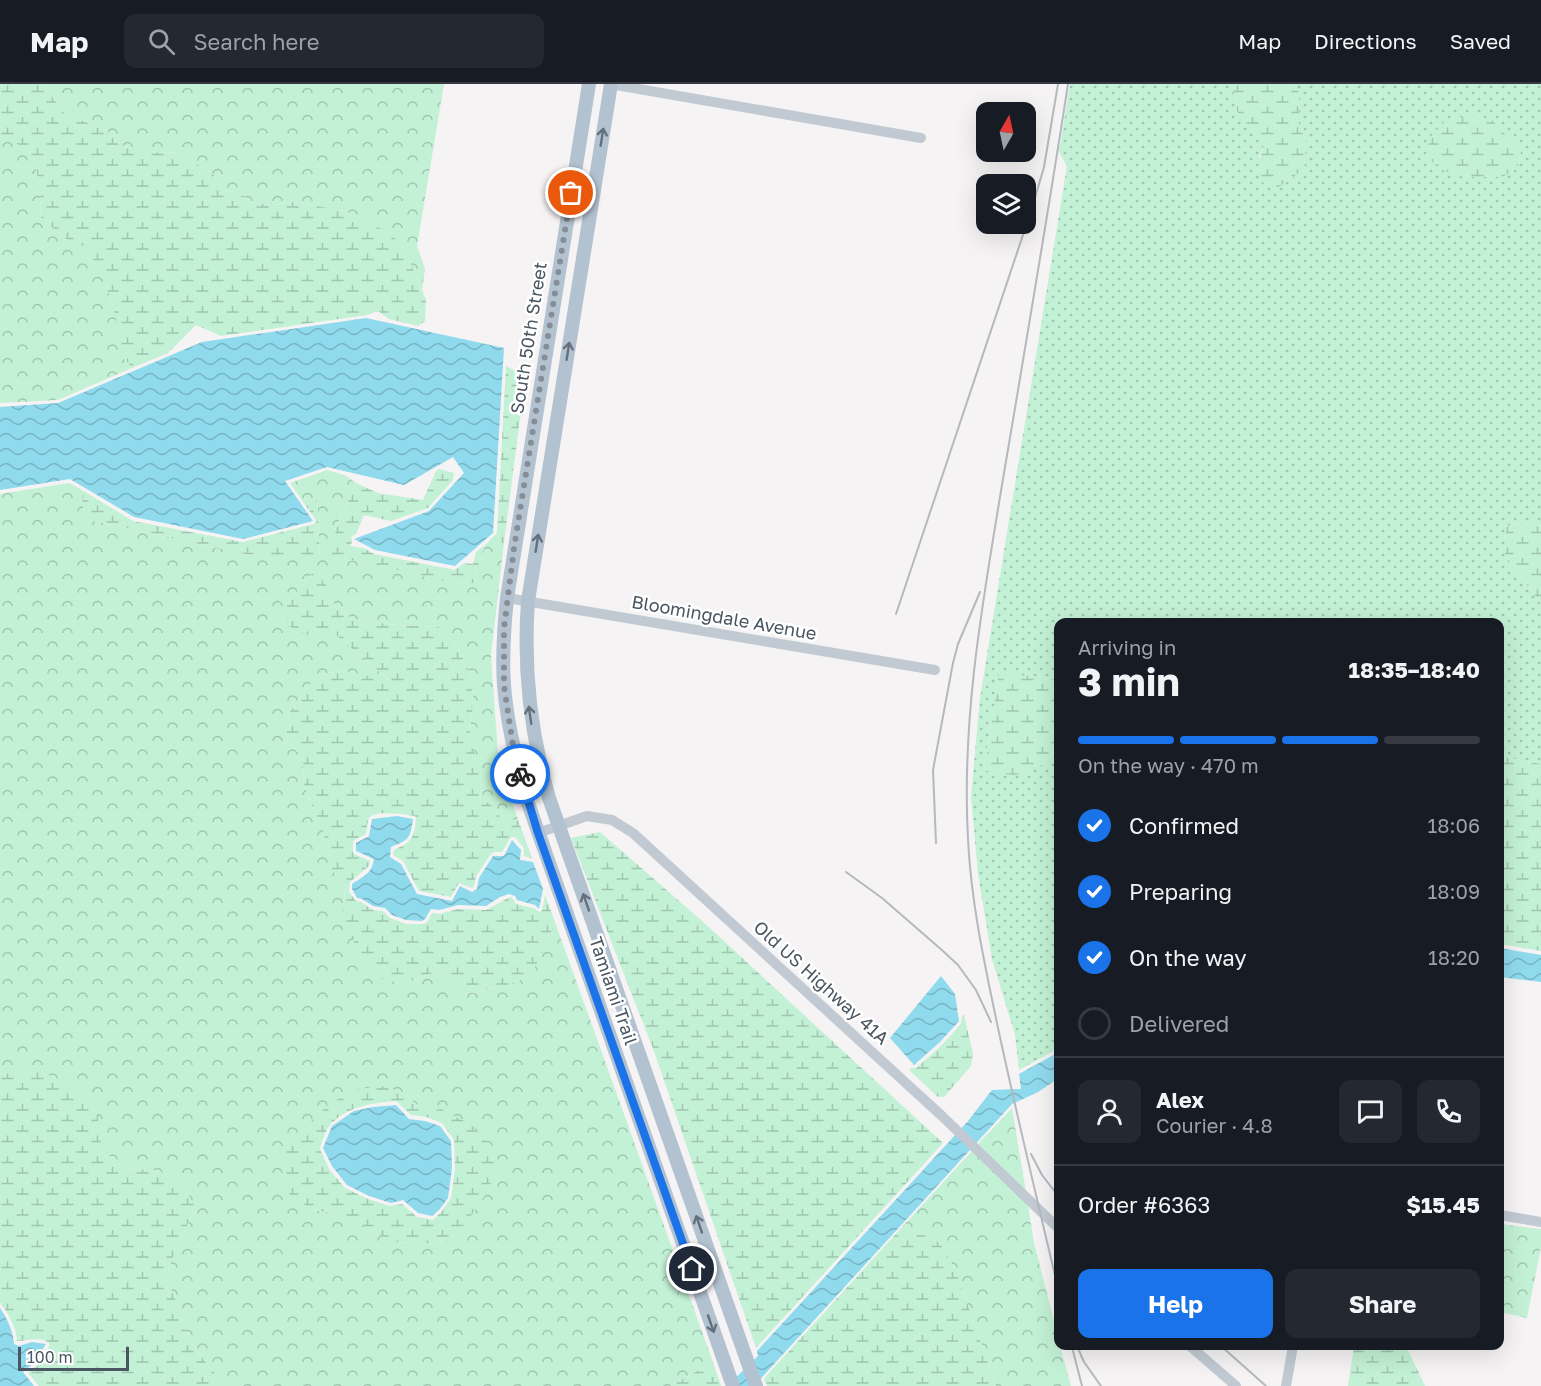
<!DOCTYPE html>
<html lang="en">
<head>
<meta charset="utf-8">
<style>
  :root { --surface:#171b24; --page:#242831; --text:#f1f3f6; --muted:#9ea1a6; --line:#363941; --accent:#1a73e8 }
  body { margin:0; font-family:"Golos Text",sans-serif; background:var(--page); color:var(--text); height:100vh; display:flex; flex-direction:column; font-size:22px; white-space:nowrap }
  * { box-sizing:border-box; margin:0 }
  p { font-size:20px; color:var(--muted) }
  .icon { flex:none; width:33px; height:33px; fill:none; stroke:currentColor; stroke-width:2; stroke-linecap:round; stroke-linejoin:round }
  .map { position:relative; flex:1; overflow:hidden }
  .sheet { position:absolute; left:1054px; top:534px; width:450px; height:732px; display:flex; flex-direction:column; background:var(--surface); border-radius:12px; box-shadow:0 6px 24px #0002 }
  .sheet>* { flex:none }
  .needle { width:39px; rotate:9deg }
  .controls { position:absolute; left:976px; top:18px; display:grid; gap:12px }
  .controls a { display:grid; place-items:center; width:60px; height:60px; border-radius:12px; background:var(--surface); box-shadow:0 6px 24px #0002; font-size:30px }
  .scale { position:absolute; left:18px; bottom:15px; width:111px; box-sizing:border-box; padding-left:6px; border:3px solid #4a5661; border-top:0; font-size:16px; line-height:21px; white-space:nowrap; color:#4a5661; -webkit-text-stroke:4px #fff; paint-order:stroke }
  .pin { position:absolute; display:grid; place-items:center; width:51px; height:51px; color:#fff; margin:-26px; border:3px solid #fff; border-radius:50%; box-shadow:0 2px 6px #0007 }
  .courier { position:absolute; display:grid; place-items:center; width:60px; height:60px; margin:-30px; border:4px solid #1a73e8; border-radius:50%; background:#fff; color:#222; box-shadow:0 2px 8px #0007 }
  .headline em { font-style:normal; font-weight:700 }
  .headline div { display:flex; flex-direction:column-reverse }
  .headline { display:flex; align-items:center; justify-content:space-between; height:102px; padding:0 24px }
  h1 { font-size:39px; font-weight:700; line-height:45px }
  .bar { display:grid; grid-template-columns:repeat(4,1fr); gap:9px 6px; align-content:center; height:72px; padding:0 24px }
  .bar i { height:8px; border-radius:4px; background:var(--line) }
  .bar .selected { background:var(--accent) }
  .bar p { grid-column:span 4 }
  .line { display:flex; align-items:center; gap:15px; padding:0 24px; border-top:2px solid var(--line) }
  .line div { flex:1 }
  .round { display:grid; place-items:center; flex:none; width:63px; height:63px; border-radius:12px; background:var(--page) }
  ol { padding:0 24px; list-style:none }
  li { display:flex; align-items:center; gap:18px; height:66px }
  li p { margin-inline-start:auto }
  li .icon { padding:6px; border-radius:50%; background:var(--accent); color:#fff; stroke-width:4 }
  li:last-child { color:var(--muted) }
  li i { width:33px; height:33px; border:3px solid var(--line); border-radius:50% }
  .button { display:flex; gap:12px; margin-top:auto; padding:12px 24px }
  .button a { flex:1; height:69px; border-radius:12px; background:var(--accent); color:#fff; font-size:24px; font-weight:700; line-height:69px; text-align:center }
  .button a+a { background:var(--page); color:var(--text) }
  header { display:flex; align-items:center; gap:36px; box-sizing:border-box; height:84px; padding:0 30px; background:var(--surface); border-bottom:2px solid var(--line) }
  header strong { font-size:28px }
  nav { display:flex; gap:33px; margin-inline-start:auto; font-size:21px }
  .search { width:420px; height:54px; background:var(--page); display:flex; align-items:center; gap:15px; box-sizing:border-box; padding:0 21px; border-radius:12px; color:var(--muted); font-size:22px }
  .map>svg:first-child { display:block }
  .grass { fill:url(#grass-dots) }
  .forest { fill:url(#forest-crowns); fill-rule:evenodd }
  .wetland { fill:url(#wetland-marsh); fill-rule:evenodd }
  .water { fill:url(#water-waves) }
  .lines { fill:none; stroke-linecap:round; stroke-linejoin:round }
  .minor { stroke:#c1cad2; stroke-width:10 }
  .major { stroke:#b3c2d1; stroke-width:14 }
  .rail { stroke:#b5b8bd; stroke-width:2 }
  .oneway { stroke:#64717d }
  .done { stroke:#868d94; stroke-width:6; stroke-dasharray:0 10.8 }
  .route { stroke:#1a73e8; stroke-width:8 }
  .labels { text-anchor:middle; stroke-width:5; stroke-linejoin:round; paint-order:stroke }
  .street-label { font-size:18px; fill:#4a5661; stroke:#fff }
</style>
</head>
<body>
<header>
<strong>Map</strong>
<div class="search"><svg class="icon" aria-label="search" viewBox="0 0 24 24"><circle cx="10" cy="10" r="6"/><path d="M15 15l6 6"/></svg>Search here</div>
<nav><a>Map</a><a>Directions</a><a>Saved</a></nav>
</header>
<div class="map">
<svg width="1541" height="1302" viewBox="0 0 1541 1302">
  <defs>
    <pattern id="grass-dots" width="8" height="8" patternUnits="userSpaceOnUse" patternTransform="scale(1.5)"><rect width="8" height="8" fill="#c3f1d5"/><path d="M2 2h.1M6 6h.1" fill="none" stroke="#a0c6b0" stroke-width="1.8" stroke-linecap="round"/></pattern>
    <pattern id="forest-crowns" width="20" height="18" patternUnits="userSpaceOnUse" patternTransform="scale(1.5)"><rect width="20" height="18" fill="#c3f1d5"/><path d="M2 6a3 3 0 1 1 6 0M12 15a3 3 0 1 1 6 0" fill="none" stroke="#a0c6b0"/></pattern>
    <pattern id="wetland-marsh" width="20" height="14" patternUnits="userSpaceOnUse" patternTransform="scale(1.5)"><rect width="20" height="14" fill="#c3f1d5"/><path d="M1 5h8M5 5V1M11 12h8M15 12V8" fill="none" stroke="#a0c6b0"/></pattern>
    <pattern id="water-waves" width="16" height="10" patternUnits="userSpaceOnUse" patternTransform="scale(1.5)"><rect width="16" height="10" fill="#90daee"/><path d="M0 5q4-4 8 0t8 0" fill="none" stroke="#78b4c4"/></pattern>
  </defs>
  <rect width="100%" height="100%" fill="#f5f3f3"/>
  <path class="grass" d="M1070,0h162l5,27 28,32 -6,14 17,32 13,-9 15,-11 2,-28 -7,-16v-33l-10,-8h252v443l-12,-4 -23,3 -1,29 36,49v160l-41,-8v-134h-441v58l-60,-7 -15,97 30,5 42,-22 3,-6v301l-40,22 -4,-35 -23,-76 -14,-85 -7,-78 9,-98 87,-532 -8,-14z"/>
  <path class="forest" d="M43,0h401l-27,162 8,23 -3,21 -13,-30 -63,-49 -52,-9 -22,3 -17,-2 -15,-9 -19,-5 -8,-15 -36,-22 -16,1 -42,-8 -12,-14 -43,-18z
    M10,53l24,20 6,33 1,28 25,21 22,8 19,41 9,27 9,45 7,8 -74,32 -58,3v-263z
    M327,386l18,5 11,8 -20,44 -4,31c14,2 28,3 42,6 34,6 64,19 99,19l12,-38 5,-5 14,3 -13,113 8,112 19,51 -14,4 -14,-20h-10l2,-38 -13,-21 4,-44 -3,-28 -14,-27 -17,-18 -42,-2 -44,-5 -18,-13 -6,-19 -15,-16 -26,30 21,33h27l54,46 -47,-10 -25,3 -29,39 -3,25 17,21 1,25 8,22 10,19 10,45 14,16 -4,23 60,75 43,-15 16,23 12,1 22,-5 50,-41 10,-25 158,440 -43,24h-443l-15,-16 -21,-27 -10,-31 -15,-34 10,-31 20,-39 -36,-37 -44,-4 -18,-30v-32l-98,-31v-580l69,-11 13,7 2,29 176,38h60l-3,-59 -16,1 -11,-16zM384,1002l22,9 18,16 67,34 -49,99 -51,-2 -46,-27 -33,-5 -25,-66z
    M1012,1024l14,84 -48,-48z
    M973,1066l55,55 6,38 25,97v6h1l11,40h-75l-39,-113 -17,-30 -37,-17z
    M1500,1140l41,5v18l-14,71 -27,-6z"/>
  <path class="wetland" d="M0,0h43l21,29 43,18 12,14 42,8 16,-1 36,22 8,15 19,5 15,9 17,2 22,-3 52,9 47,24 16,25 13,30 4,10 -1,21 -7,5 -29,-7 -11,-8 -11,4 -146,21 -25,-11 -28,28 -36,15c-15,-17 -12,-33 -17,-54 -5,-23 -17,-45 -27,-66l-22,-9 -25,-21 -1,-28 -6,-33 -24,-19 -10,2z
    M1232,0h57l10,8v33l7,16 -2,28 -15,11 -13,9 -12,-5 -8,-15 9,-26 -19,-16 -9,-16z
    M1468,31l23,4 30,33 -4,17 -15,8h-39l-21,-7 -17,-14 6,-20 13,-14z
    M506,282l21,11 -7,41 -16,125 -14,-3 7,-7z
    M439,385l15,4 -1,7 -25,28 -37,13 -27,-6 -8,19 -5,3 1,5 -2,4 14,2 10,6 81,16 9,-7 9,1 3,-12 9,-7 -12,38c-33,0 -64,-11 -96,-18 -15,-4 -30,-5 -46,-7l5,-30 20,-45 22,10 45,7 13,-29z
    M82,406l51,31 110,21 71,-18 2,-3 -1,-2 -14,-20 16,-1 3,59h-60l-176,-38z
    M1530,439l11,4v77l-36,-49 1,-29z
    M314,487l15,17 6,19 18,13 44,5 42,2 17,18 14,27 3,28 -4,43 13,22 -2,37 10,1 14,20 14,-4 14,39 -8,-2v-8l-9,-11h-4l-9,15h-8l-3,2 -15,22 -2,10 -2,2 -13,-5 -8,14 -32,-6 -16,-30 -10,-6 1,-5c18,-8 21,-13 22,-33l-2,-1c-9,-2 -39,-6 -45,2 -2,4 -2,12 -3,16l-13,7v11l1,2 16,7 -1,5 -19,16 -1,10 7,9 5,1 12,8 10,1 7,7 16,6h18l4,-3 4,-8 7,1 19,-5 28,1 24,-13 3,2 3,5 17,4 7,4 2,-2 3,-15 10,27 -10,25 -10,20 -17,15 -45,11 -12,-1 -15,-15 -2,-8 -42,15 -26,-7 -17,-24 -8,-17 -9,-27 4,-23 -14,-16 -10,-44 -10,-20 -8,-22 -1,-25 -17,-21 3,-25 29,-39 25,-3 46,9 -53,-45h-27l-21,-9 -1,-23z
    M999,588l60,8v67c-8,15 -27,26 -45,28 -9,0 -20,-3 -30,-5z
    M1500,672l41,8v187l-41,-7z
    M600,748l101,88 242,223 -187,205 -101,-294 -84,-216z
    M964,931l9,39 -2,12 -27,31h-6l-29,-27 3,-2h4l26,-23 19,-21 1,-7z
    M41,988l26,11 31,22v32l18,30 44,4 24,16 12,21 -20,39 -10,31 15,34 10,31 21,27 15,16h-188l-11,-13 9,-8 12,-19v-3c-10,-7 -21,-2 -32,-2 -1,-14 -8,-27 -17,-38v-229z
    M384,1002l22,9 18,16 17,-2 29,15 21,21 6,24 -11,25 -22,32 -22,18 -51,-2 -46,-27 -33,-5 -23,-16 -7,-25 5,-25 37,-35 18,-13 16,-7zM396,1017l15,14 15,2 16,6 12,17 1,28 -4,30 -9,13 -9,9 -16,-3 -15,-13 -12,2 -22,-7 -23,-11 -16,-19 -9,-20c2,-8 6,-21 12,-26 17,-17 41,-20 64,-22z
    M903,1142l37,17 17,30 39,113h-229l-3,-7 4,-5z
    M1354,1262h52l19,40h-77z
    M713,1278l8,24h-51z"/>
  <path class="water" d="M366,234l138,30 -11,185 -38,33 -80,-16 -21,-11 75,-28 35,-38 -11,-16 -49,28 -77,-18 -42,14 28,40 -70,18 -109,-22 -64,-38 -70,11v-83l58,-4 144,-61z
    M397,732l16,3c-3,20 -3,20 -22,28l-1,10 11,7 16,30 35,7 8,-15 12,6 5,-3 2,-11 14,-22h11l8,-16 9,10 -1,10 13,2 10,27 -4,20 -4,-4 -18,-5 -2,-4 -6,-2 -9,3 -14,9 -28,-1 -19,5 -8,-1 -6,10 -3,2 -16,-1 -14,-5 -7,-7 -12,-2 -11,-7 -5,-1 -5,-9v-5c12,-8 20,-11 22,-25l-18,-8v-8l13,-7 3,-17z
    M1500,864l41,7v27l-41,-5z
    M941,892l14,18 4,27 -19,21 -26,23 -24,-27z
    M1059,968v26l-21,14 -26,12 -258,282h-27l31,-30 -1,-5 211,-230 24,-31 29,-1 -2,-15z
    M396,1021l13,14 16,2 15,5 11,15 1,27 -4,30 -8,11 -8,7 -14,-3 -15,-13 -12,3 -22,-7 -22,-11 -15,-19 -9,-18 9,-22 22,-15 19,-4z
    M0,1224c8,12 13,23 14,36l5,2 13,-4 14,2 -12,19 -11,9 11,14h-34z"/>
  <g class="lines">
    <path class="minor" d="M610,0l311,54
      M507,514l428,72
      M538,749l49,-17 25,4 21,13 310,284 116,112
      M1500,1131l41,7
      M1190,1262l46,40
      M1286,1302l7,-40"/>
    <path class="major" d="M589,0l-82,514c-3,29 -5,58 -3,87 3,40 13,80 24,118l205,583
      M611,0l-83,517c-5,69 2,131 21,197l207,588"/>
    <path class="rail" d="M896,530l136,-406 12,-41 14,-83
      M936,759l-3,-73 20,-107 5,-19 22,-52
      M846,788l36,26 61,53 15,14 18,25 15,32
      M1031,1070l11,21 17,22
      M1059,1208c-21,-88 -42,-176 -61,-264 -13,-62 -27,-125 -30,-189 -7,-123 16,-245 36,-366 22,-130 44,-259 64,-389
      M1077,1262l7,16 17,24
      M1221,1262l45,40
      M1073,1267l9,35"/>
  </g>
  <defs><path id="oneway-shaft" d="M-6 0H5M1.5-3L5.5 0L1.5 3" fill="none" stroke-width="1.6" stroke-linecap="round" stroke-linejoin="round" transform="scale(1.5)"/></defs>
  <g class="oneway">
    <use href="#oneway-shaft" transform="translate(602 53) rotate(-81)"/>
    <use href="#oneway-shaft" transform="translate(568 267) rotate(-81)"/>
    <use href="#oneway-shaft" transform="translate(537 459) rotate(-81)"/>
    <use href="#oneway-shaft" transform="translate(530 631) rotate(-98)"/>
    <use href="#oneway-shaft" transform="translate(586 818) rotate(-109)"/>
    <use href="#oneway-shaft" transform="translate(699 1140) rotate(-109)"/>
    <use href="#oneway-shaft" transform="translate(711 1240) rotate(71)"/>
  </g>
  <g class="lines">
    <path class="done" d="M520,690l-7,-28 -9,-60v-58l10,-80 57,-355"/>
    <path class="route" d="M520,690l18,59 154,436"/>
  </g>
  <g class="labels">
    <g class="street-label">
      <text transform="translate(529 254) rotate(-81)" y="6">South 50th Street</text>
      <text transform="translate(724 534) rotate(10)" y="6">Bloomingdale Avenue</text>
      <text transform="translate(821 899) rotate(42)" y="6">Old US Highway 41A</text>
      <text transform="translate(613 907) rotate(71)" y="6">Tamiami Trail</text>
    </g>
  </g>
</svg>
<div class="controls">
<a><svg class="needle" viewBox="-14 -14 28 28"><path d="M0-13l5 13h-10z" fill="#e53935"/><path d="M0 13l5-13h-10z" fill="#9ea1a6"/></svg></a>
<a><svg class="icon" aria-label="layers" viewBox="0 0 24 24"><path d="M12 4l9 5-9 5-9-5zM3 14l9 5 9-5"/></svg></a>
</div>
<div class="scale">100 m</div>
<div class="pin" style="left:571px;top:109px;background:#ea580c"><svg class="icon" aria-label="bag" viewBox="0 0 24 24"><path d="M5 8h14l-1 12H6zM9 8a3 3 0 0 1 6 0"/></svg></div>
<div class="pin" style="left:692px;top:1185px;background:#1f2937"><svg class="icon" aria-label="home" viewBox="0 0 24 24"><path d="M3 11l9-7 9 7M6 9v11h12V9"/></svg></div>
<div class="courier" style="left:520px;top:690px"><svg class="icon" aria-label="bike" viewBox="0 0 24 24"><circle cx="6" cy="16" r="4"/><circle cx="18" cy="16" r="4"/><path d="M6 16l4-8h5l3 8M10 8l3 8H6M13 5h3"/></svg></div>
<section class="sheet">
<div class="headline"><div><h1>3 min</h1><p>Arriving in</p></div><em>18:35–18:40</em></div>
<div class="bar"><i class="selected"></i><i class="selected"></i><i class="selected"></i><i></i><p>On the way · 470 m</p></div>
<ol>
<li><svg class="icon" aria-label="check" viewBox="0 0 24 24"><path d="M5 12l5 5 9-10"/></svg>Confirmed<p>18:06</p></li>
<li><svg class="icon" aria-label="check" viewBox="0 0 24 24"><path d="M5 12l5 5 9-10"/></svg>Preparing<p>18:09</p></li>
<li><svg class="icon" aria-label="check" viewBox="0 0 24 24"><path d="M5 12l5 5 9-10"/></svg>On the way<p>18:20</p></li>
<li><i></i>Delivered</li>
</ol>
<div class="line" style="height:108px"><a class="round"><svg class="icon" aria-label="person" viewBox="0 0 24 24"><circle cx="12" cy="8" r="4"/><path d="M4 21q1-7 8-7t8 7"/></svg></a><div><b>Alex</b><p>Courier · 4.8</p></div><a class="round"><svg class="icon" aria-label="chat" viewBox="0 0 24 24"><path d="M4 5h16v11H9l-5 4z"/></svg></a><a class="round"><svg class="icon" aria-label="phone" viewBox="0 0 24 24"><path d="M5 4h4l2 5-3 2q2 4 5 5l2-3 5 2v4C11 20 4 13 5 4z"/></svg></a></div>
<div class="line" style="height:78px"><div>Order #6363</div><b>$15.45</b></div>
<div class="button"><a>Help</a><a>Share</a></div>
</section>
</div>
</body>
</html>
